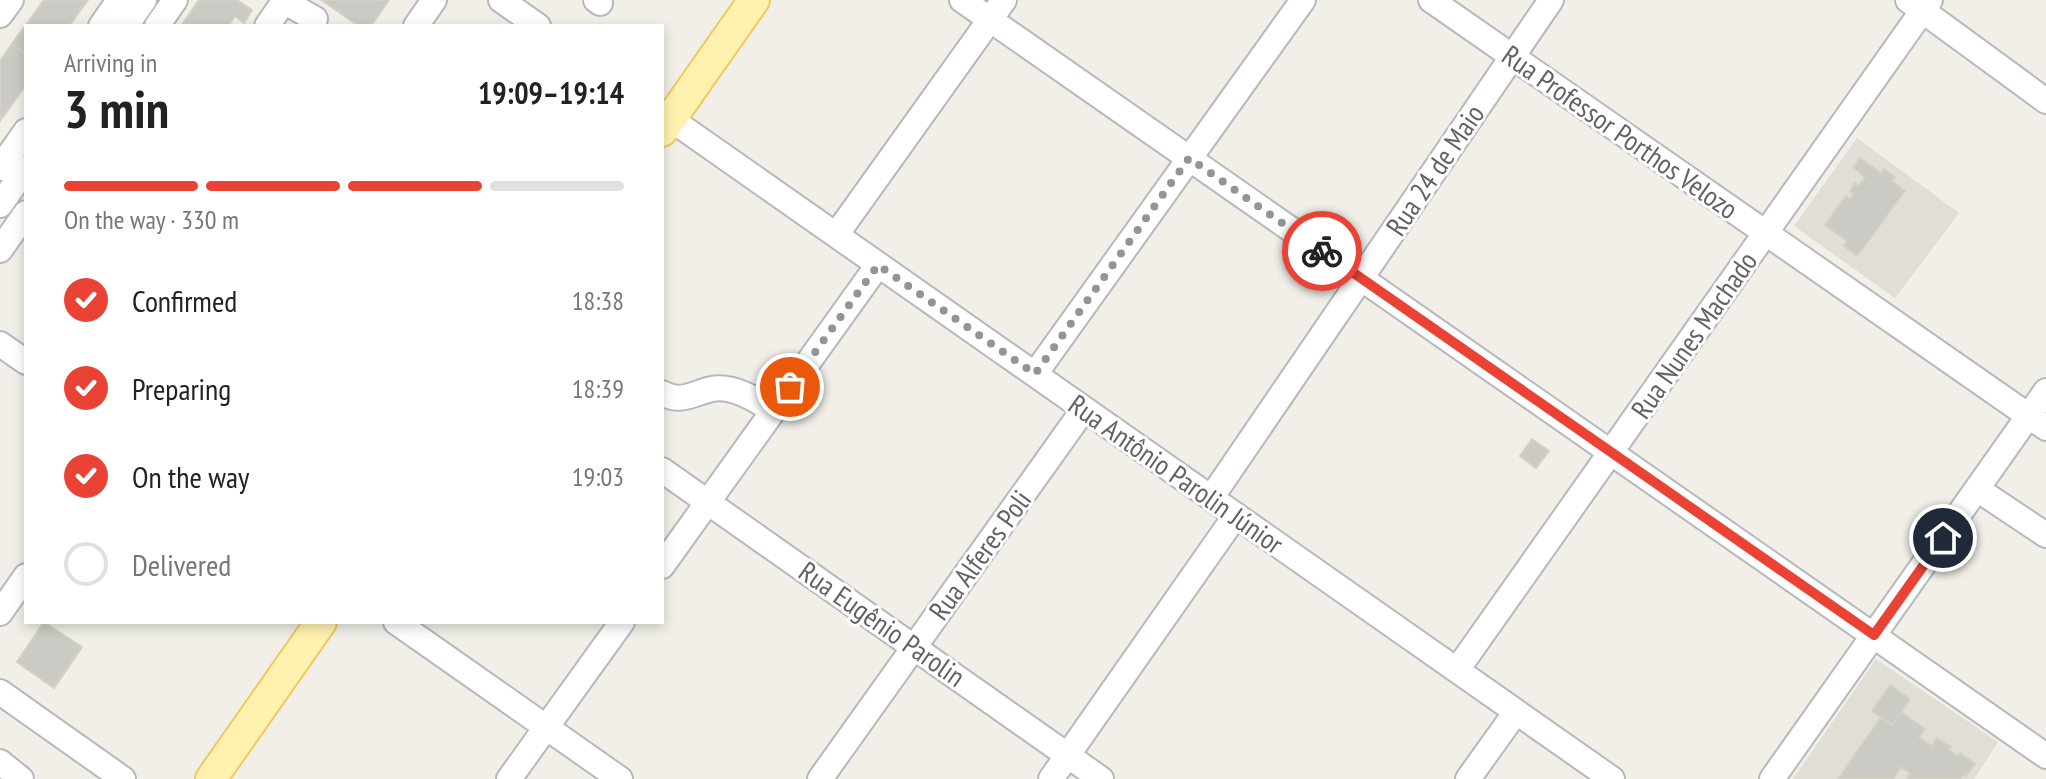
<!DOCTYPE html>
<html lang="en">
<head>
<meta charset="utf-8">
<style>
  :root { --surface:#fff; --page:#f6f6f6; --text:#222; --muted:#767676; --line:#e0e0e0; --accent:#ea4335 }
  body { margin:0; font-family:"PT Sans Narrow",sans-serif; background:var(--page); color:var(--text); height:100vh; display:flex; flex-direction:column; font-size:30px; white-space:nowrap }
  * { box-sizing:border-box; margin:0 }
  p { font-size:26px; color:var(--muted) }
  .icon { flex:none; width:44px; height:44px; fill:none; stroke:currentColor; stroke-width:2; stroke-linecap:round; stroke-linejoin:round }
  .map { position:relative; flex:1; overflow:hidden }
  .details { position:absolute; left:24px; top:24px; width:640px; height:600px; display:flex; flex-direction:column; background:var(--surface); border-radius:0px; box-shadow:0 4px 12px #0003 }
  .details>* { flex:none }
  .pin { position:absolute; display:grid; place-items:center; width:68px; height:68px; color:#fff; margin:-34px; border:4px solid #fff; border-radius:50%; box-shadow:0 2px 8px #0007 }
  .courier { position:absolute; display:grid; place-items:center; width:80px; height:80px; margin:-40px; border:6px solid #ea4335; border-radius:50%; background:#fff; color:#222; box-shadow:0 2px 10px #0007 }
  .overview em { font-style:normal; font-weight:800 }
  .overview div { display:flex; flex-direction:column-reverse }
  .overview { display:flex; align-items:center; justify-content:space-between; height:136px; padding:0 40px }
  h1 { font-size:52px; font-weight:800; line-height:60px }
  .bar { display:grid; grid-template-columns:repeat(4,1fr); gap:12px 8px; align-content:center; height:96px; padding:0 40px }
  .bar i { height:10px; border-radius:6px; background:var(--line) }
  .bar .active { background:var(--accent) }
  .bar p { grid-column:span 4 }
  ol { padding:0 40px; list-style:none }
  li { display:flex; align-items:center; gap:24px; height:88px }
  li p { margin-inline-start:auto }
  li .icon { padding:8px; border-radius:50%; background:var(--accent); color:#fff; stroke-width:4 }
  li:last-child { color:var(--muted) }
  li i { width:44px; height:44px; border:4px solid var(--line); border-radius:50% }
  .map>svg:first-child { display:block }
  .education { fill:#e1ded6 }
  .building { fill:#cccac5; stroke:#d6d1c6; stroke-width:2 }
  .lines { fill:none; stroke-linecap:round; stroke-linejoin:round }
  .minor-casing { stroke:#b5b8bc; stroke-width:28 }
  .major-casing { stroke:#f2c960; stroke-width:34 }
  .minor { stroke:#fff; stroke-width:24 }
  .major { stroke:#fff2af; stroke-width:30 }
  .done { stroke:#929495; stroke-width:8; stroke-dasharray:0 14.4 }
  .route { stroke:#ea4335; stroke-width:10 }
  .labels { text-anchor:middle; stroke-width:6; stroke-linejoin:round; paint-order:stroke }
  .street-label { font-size:28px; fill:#5f6368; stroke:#fff }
</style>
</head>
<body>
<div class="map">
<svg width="2046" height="779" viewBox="0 0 2046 779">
  <rect width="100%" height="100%" fill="#f1efe8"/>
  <path class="education" d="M1857,138l102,75 -64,85 -101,-72z
    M1876,659l122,83 -24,37h-181z"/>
  <path class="building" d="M44,0h44l-19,26h-43v28l-14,-10z
    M199,0h38l15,10 -8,13 -9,-7 -7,10h-47z
    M321,0h68l-18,26h-12z
    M12,44l14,10v31l-26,36v-60z
    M1860,158l21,15 3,-4 11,8 -3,4 13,10 -48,65 -13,-10 3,-5 -22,-16 21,-29 4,3 4,-5 -4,-3 5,-8 3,3 7,-9 -12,-9z
    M1532,439l17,12 -13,17 -16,-12z
    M44,622l38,25 -28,41 -37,-26z
    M1890,685l20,14 -18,26 -20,-14z
    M1901,712l24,17 -6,8 13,9 5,-8 14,9 -2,3 9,6 2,-3 15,11 -9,12 -2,-2 -4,5h-53l3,-6 -9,-6 -8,12h-55l43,-62 11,8z"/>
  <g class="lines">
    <defs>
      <path id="minor" d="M282,0l33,19
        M501,0l37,26
        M596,0l4,3
        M962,0l1084,756
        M1431,0l615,428
        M1908,0l138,101
        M0,15l11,-15
        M101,26l18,-26
        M126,26l18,-26
        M157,26l18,-26
        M267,26l18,-26
        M416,26l18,-26
        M662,113l950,666
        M0,168l26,-37
        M0,205l26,-37
        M836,235l168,-235
        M0,250l26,-37
        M0,344l26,18
        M1035,374l268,-374
        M662,393c19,11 31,0 50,-4 21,-4 45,11 61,22
        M662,470l439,309
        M1977,489l69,46
        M1211,498l340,-498
        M662,566l216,-301
        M0,613l26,-37
        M396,622l224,157
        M1457,670l473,-670
        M0,692l123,87
        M0,762l21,17
        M509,779l113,-157
        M820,779l264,-370
        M1051,779l185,-264
        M1468,779l48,-67
        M1772,779l274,-388"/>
      <path id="major" d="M662,131l92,-131
        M211,779l110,-157"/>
    </defs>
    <use href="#minor" class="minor-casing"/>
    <use href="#major" class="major-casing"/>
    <use href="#minor" class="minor"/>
    <use href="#major" class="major"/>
  </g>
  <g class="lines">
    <path class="done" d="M790,387l88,-122 157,109 154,-216 133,93"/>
    <path class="route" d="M1322,251l552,384 69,-97"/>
  </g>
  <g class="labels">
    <g class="street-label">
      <text transform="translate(1620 132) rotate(35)" y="10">Rua Professor Porthos Velozo</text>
      <text transform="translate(1435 170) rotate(-56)" y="10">Rua 24 de Maio</text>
      <text transform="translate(1694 335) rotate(-55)" y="10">Rua Nunes Machado</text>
      <text transform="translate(1176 474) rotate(35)" y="10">Rua Antônio Parolin Júnior</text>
      <text transform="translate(980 555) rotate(-54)" y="10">Rua Alferes Poli</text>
      <text transform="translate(882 624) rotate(35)" y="10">Rua Eugênio Parolin</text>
    </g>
  </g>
</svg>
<div class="pin" style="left:790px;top:387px;background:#ea580c"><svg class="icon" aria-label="bag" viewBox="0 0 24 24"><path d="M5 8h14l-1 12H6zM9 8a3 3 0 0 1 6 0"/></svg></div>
<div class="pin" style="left:1943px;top:538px;background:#1f2937"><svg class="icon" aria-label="home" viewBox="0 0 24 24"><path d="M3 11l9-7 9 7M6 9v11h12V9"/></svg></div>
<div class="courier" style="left:1322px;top:251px"><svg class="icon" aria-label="bike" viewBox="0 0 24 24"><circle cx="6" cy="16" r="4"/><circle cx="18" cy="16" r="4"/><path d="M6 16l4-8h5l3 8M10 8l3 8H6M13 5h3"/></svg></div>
<section class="details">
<div class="overview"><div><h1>3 min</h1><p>Arriving in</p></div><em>19:09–19:14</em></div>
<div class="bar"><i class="active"></i><i class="active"></i><i class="active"></i><i></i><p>On the way · 330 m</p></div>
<ol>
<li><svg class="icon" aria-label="check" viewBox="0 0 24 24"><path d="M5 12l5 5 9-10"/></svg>Confirmed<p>18:38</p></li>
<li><svg class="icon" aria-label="check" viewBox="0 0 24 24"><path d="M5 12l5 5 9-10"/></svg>Preparing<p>18:39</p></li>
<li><svg class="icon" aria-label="check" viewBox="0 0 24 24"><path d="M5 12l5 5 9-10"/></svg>On the way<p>19:03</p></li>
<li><i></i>Delivered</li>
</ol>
</section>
</div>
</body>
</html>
